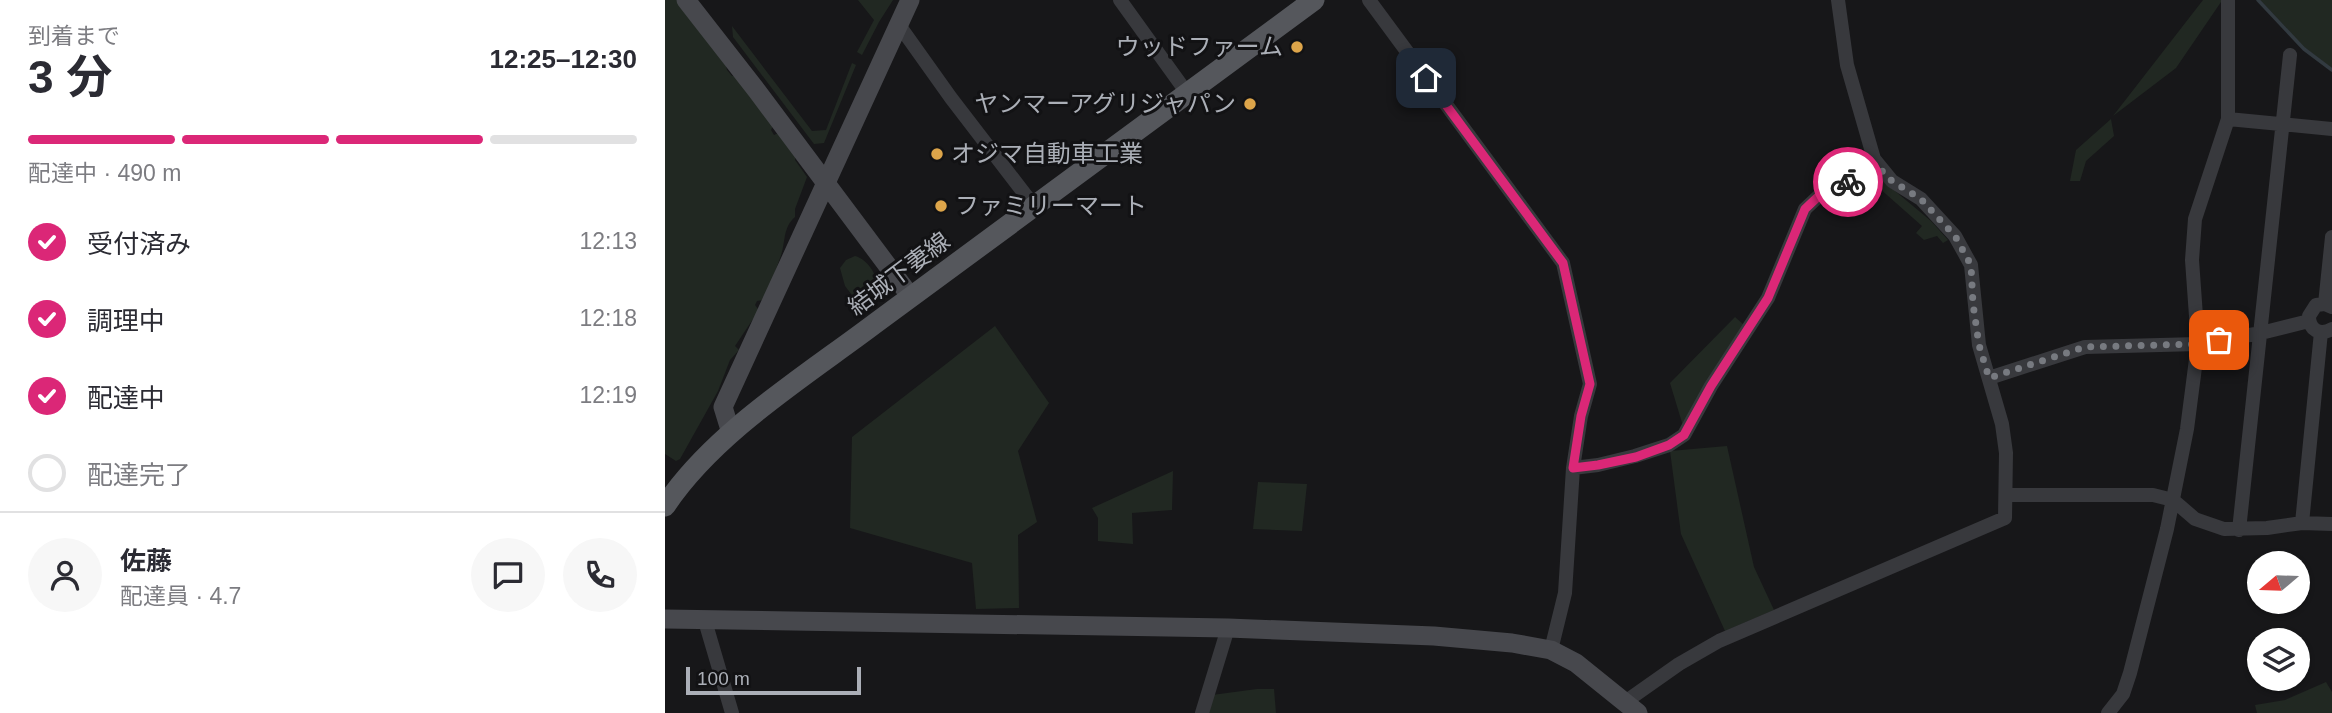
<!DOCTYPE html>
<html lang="ja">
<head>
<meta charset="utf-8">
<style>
  :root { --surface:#fff; --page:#f7f7f7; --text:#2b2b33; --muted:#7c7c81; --line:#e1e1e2; --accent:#db2777 }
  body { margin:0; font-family:Arial,"Noto Sans JP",sans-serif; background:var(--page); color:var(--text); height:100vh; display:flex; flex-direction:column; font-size:26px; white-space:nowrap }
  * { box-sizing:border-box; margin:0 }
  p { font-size:23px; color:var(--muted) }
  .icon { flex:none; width:38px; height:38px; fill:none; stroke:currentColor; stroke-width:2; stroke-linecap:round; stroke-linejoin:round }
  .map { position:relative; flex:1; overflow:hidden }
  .sheet { display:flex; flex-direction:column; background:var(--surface); width:665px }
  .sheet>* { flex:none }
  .needle { width:46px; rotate:251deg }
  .buttons { position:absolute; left:1582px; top:551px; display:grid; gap:14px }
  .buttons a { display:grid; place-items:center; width:63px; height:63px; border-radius:50%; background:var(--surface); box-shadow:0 2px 5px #0004; font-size:35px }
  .scale { position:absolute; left:21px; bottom:18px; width:175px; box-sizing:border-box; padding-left:7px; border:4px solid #abafb7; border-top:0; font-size:19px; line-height:24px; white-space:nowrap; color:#abafb7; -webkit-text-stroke:5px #121214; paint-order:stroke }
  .pin { position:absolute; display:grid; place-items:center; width:60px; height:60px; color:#fff; margin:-30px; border-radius:14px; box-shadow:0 4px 10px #0006 }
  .courier { position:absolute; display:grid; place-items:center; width:70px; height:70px; margin:-35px; border:5px solid #db2777; border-radius:50%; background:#fff; color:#222; box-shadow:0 2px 9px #0007 }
  .overview em { font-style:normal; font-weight:700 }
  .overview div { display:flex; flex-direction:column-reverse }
  .overview { display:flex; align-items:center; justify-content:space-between; height:119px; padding:0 28px }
  h1 { font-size:46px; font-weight:700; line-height:52px }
  .bar { display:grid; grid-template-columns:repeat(4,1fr); gap:10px 7px; align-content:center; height:84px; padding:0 28px }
  .bar i { height:9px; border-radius:5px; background:var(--line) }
  .bar .active { background:var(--accent) }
  .bar p { grid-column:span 4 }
  .line { display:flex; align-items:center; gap:18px; padding:0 28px; border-top:2px solid var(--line) }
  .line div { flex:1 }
  .round { display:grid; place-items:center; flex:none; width:74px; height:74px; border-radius:37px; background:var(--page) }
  ol { padding:0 28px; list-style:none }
  li { display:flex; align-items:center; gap:21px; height:77px }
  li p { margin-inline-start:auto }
  li .icon { padding:7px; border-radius:50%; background:var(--accent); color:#fff; stroke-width:4 }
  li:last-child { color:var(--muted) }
  li i { width:38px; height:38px; border:4px solid var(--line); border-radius:50% }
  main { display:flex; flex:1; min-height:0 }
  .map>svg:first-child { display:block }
  .green { fill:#212822 }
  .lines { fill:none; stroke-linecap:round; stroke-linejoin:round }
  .stream { stroke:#323a40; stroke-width:3.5 }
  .street { stroke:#38393d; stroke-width:14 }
  .secondary { stroke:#47484d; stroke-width:19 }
  .primary { stroke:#55575c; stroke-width:21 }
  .done { stroke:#777a80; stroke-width:7; stroke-dasharray:0 12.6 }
  .route { stroke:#db2777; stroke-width:9 }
  .poi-dot { fill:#dda54a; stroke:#121214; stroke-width:2.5 }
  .labels { text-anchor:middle; stroke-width:6; stroke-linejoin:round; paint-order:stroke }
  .poi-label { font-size:24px; fill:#abafb7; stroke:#121214; text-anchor:end }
  .street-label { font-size:24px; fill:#abafb7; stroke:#121214 }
</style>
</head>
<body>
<main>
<section class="sheet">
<div class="overview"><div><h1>3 分</h1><p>到着まで</p></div><em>12:25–12:30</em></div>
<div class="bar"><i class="active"></i><i class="active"></i><i class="active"></i><i></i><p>配達中 · 490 m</p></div>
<ol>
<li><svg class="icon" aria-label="check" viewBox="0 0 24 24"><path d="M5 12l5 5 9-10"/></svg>受付済み<p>12:13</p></li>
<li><svg class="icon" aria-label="check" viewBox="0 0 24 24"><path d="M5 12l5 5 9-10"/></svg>調理中<p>12:18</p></li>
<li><svg class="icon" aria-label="check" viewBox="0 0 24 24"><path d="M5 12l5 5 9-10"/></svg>配達中<p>12:19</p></li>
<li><i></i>配達完了</li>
</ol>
<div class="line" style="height:126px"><a class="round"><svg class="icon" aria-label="person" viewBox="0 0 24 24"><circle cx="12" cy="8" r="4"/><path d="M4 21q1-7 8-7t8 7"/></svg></a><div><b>佐藤</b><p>配達員 · 4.7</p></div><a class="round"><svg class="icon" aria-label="chat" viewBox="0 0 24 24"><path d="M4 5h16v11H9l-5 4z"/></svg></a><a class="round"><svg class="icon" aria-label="phone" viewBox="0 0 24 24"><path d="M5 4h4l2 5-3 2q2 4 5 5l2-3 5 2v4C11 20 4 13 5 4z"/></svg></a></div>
</section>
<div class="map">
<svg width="1667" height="713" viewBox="0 0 1667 713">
  <rect width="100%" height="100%" fill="#171719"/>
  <path class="green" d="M0,0h13l45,53 4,17 5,6h6l35,50 -2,4 3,5 6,-3 16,23 -1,5 12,17 -12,32v8c-13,11 -9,27 -15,41 -5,14 -10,30 -17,42l-6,1 -2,4 3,4 -1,4 -22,33 4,4 -9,10 -12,31 -38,68 -4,2 -11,-7z
    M193,0h35l-14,22 -17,33 -5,-3 17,-32z
    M1538,0h18v2l-45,66 -63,48z
    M1595,0h72v68l-27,-20z
    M67,26l80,105 14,-1 26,-67 4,2 -32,78 -10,1 -81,-107z
    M1446,119l3,17 -28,25 -6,20h-10l6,-31z
    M1212,176l54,45 17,19 -5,3 -6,-7 -13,4 -8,-7 6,-7 -52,-46z
    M190,256c22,6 34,46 10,56l-20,-26 -5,-18 6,-8z
    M1070,317l9,8 -61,101 -13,-43z
    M330,326l54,77 -31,48 19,71 -19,13 1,73 -43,1 -4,-46 -122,-35 2,-91z
    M1062,446l27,121 20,43 -49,21 -44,-97 -11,-83z
    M508,471l-1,39 -40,3 1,31 -35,-3v-23l-6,-10z
    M593,482l49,2 -5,47 -49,-2z
    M1661,682l6,10v21h-75l-2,-8 30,-5z
    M592,689h17l2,24h-70l6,-18z"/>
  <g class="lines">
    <path class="stream" d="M1593,0l46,49 28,21"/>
    <path class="street" d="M455,0l67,93
      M704,0l194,263 27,121 -9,32 -8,52 -8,125 -14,57
      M234,25l52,73 83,108
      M1563,119l104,10
      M1660,304l7,-67
      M1667,307l-7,-3 -9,1 -7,11c0,14 11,20 23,13
      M1324,378l96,-31 113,-3 63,-11 48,-12
      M908,468l25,-3 37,-9 34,-11 15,-10 27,-49 57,-88 37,-89 17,-16 58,-24
      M1342,495h146l20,5 22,19 29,10 43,-1 35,-5 30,1
      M1637,523l19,-191
      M1574,530l51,-475
      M40,621l27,92
      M960,702l54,-38 40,-23 286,-123 1,-65 -4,-29 -23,-79 -8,-80 -16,-29 -34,-37 -29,-18 -18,-22 -27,-94 -9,-65
      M537,713l26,-85
      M1443,713l15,-19 7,-21 37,-144 20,-100 11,-85 -6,-84 3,-41 33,-100v-119"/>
    <path class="secondary" d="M21,0l71,91 154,206
      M66,433l-8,-26 187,-407
      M0,619l563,9 206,8 78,7 39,7 25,13 62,50"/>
    <path class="primary" d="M0,506c49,-74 142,-131 212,-184 145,-108 291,-215 437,-322"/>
  </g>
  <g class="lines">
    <path class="done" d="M1183,182l32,-13 12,12 29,18 34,37 16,29 2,39 6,41 10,33 96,-31 112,-3 22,-4"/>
    <path class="route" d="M761,78l137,185 27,121 -9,32 -8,52 25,-3 38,-8 33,-12 15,-10 27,-49 57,-88 37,-89 17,-16 26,-11"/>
  </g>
  <g class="poi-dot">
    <circle cx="632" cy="47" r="7"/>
    <circle cx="585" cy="104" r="7"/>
    <circle cx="272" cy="154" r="7"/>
    <circle cx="276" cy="206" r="7"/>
  </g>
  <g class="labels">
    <g class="poi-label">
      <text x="618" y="55">ウッドファーム</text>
      <text x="571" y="112">ヤンマーアグリジャパン</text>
      <text x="286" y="162" text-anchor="start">オジマ自動車工業</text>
      <text x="290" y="214" text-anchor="start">ファミリーマート</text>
    </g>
    <g class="street-label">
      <text transform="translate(234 274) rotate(-37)" y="8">結城下妻線</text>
    </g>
  </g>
</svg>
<div class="buttons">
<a><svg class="needle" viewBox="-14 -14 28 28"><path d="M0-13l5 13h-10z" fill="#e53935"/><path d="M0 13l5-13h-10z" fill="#7c7c81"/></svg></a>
<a><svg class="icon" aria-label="layers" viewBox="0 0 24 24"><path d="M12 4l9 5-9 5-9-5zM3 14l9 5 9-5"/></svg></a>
</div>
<div class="scale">100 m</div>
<div class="pin" style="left:1554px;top:340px;background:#ea580c"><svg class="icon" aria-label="bag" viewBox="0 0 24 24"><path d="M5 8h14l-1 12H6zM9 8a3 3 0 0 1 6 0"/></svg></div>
<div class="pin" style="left:761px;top:78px;background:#1f2937"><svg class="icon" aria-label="home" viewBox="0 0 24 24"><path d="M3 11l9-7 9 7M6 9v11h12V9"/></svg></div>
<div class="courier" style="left:1183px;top:182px"><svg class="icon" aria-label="bike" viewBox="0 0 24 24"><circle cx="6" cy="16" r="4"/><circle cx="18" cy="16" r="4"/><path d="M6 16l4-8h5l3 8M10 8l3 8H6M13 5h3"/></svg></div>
</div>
</main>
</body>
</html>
